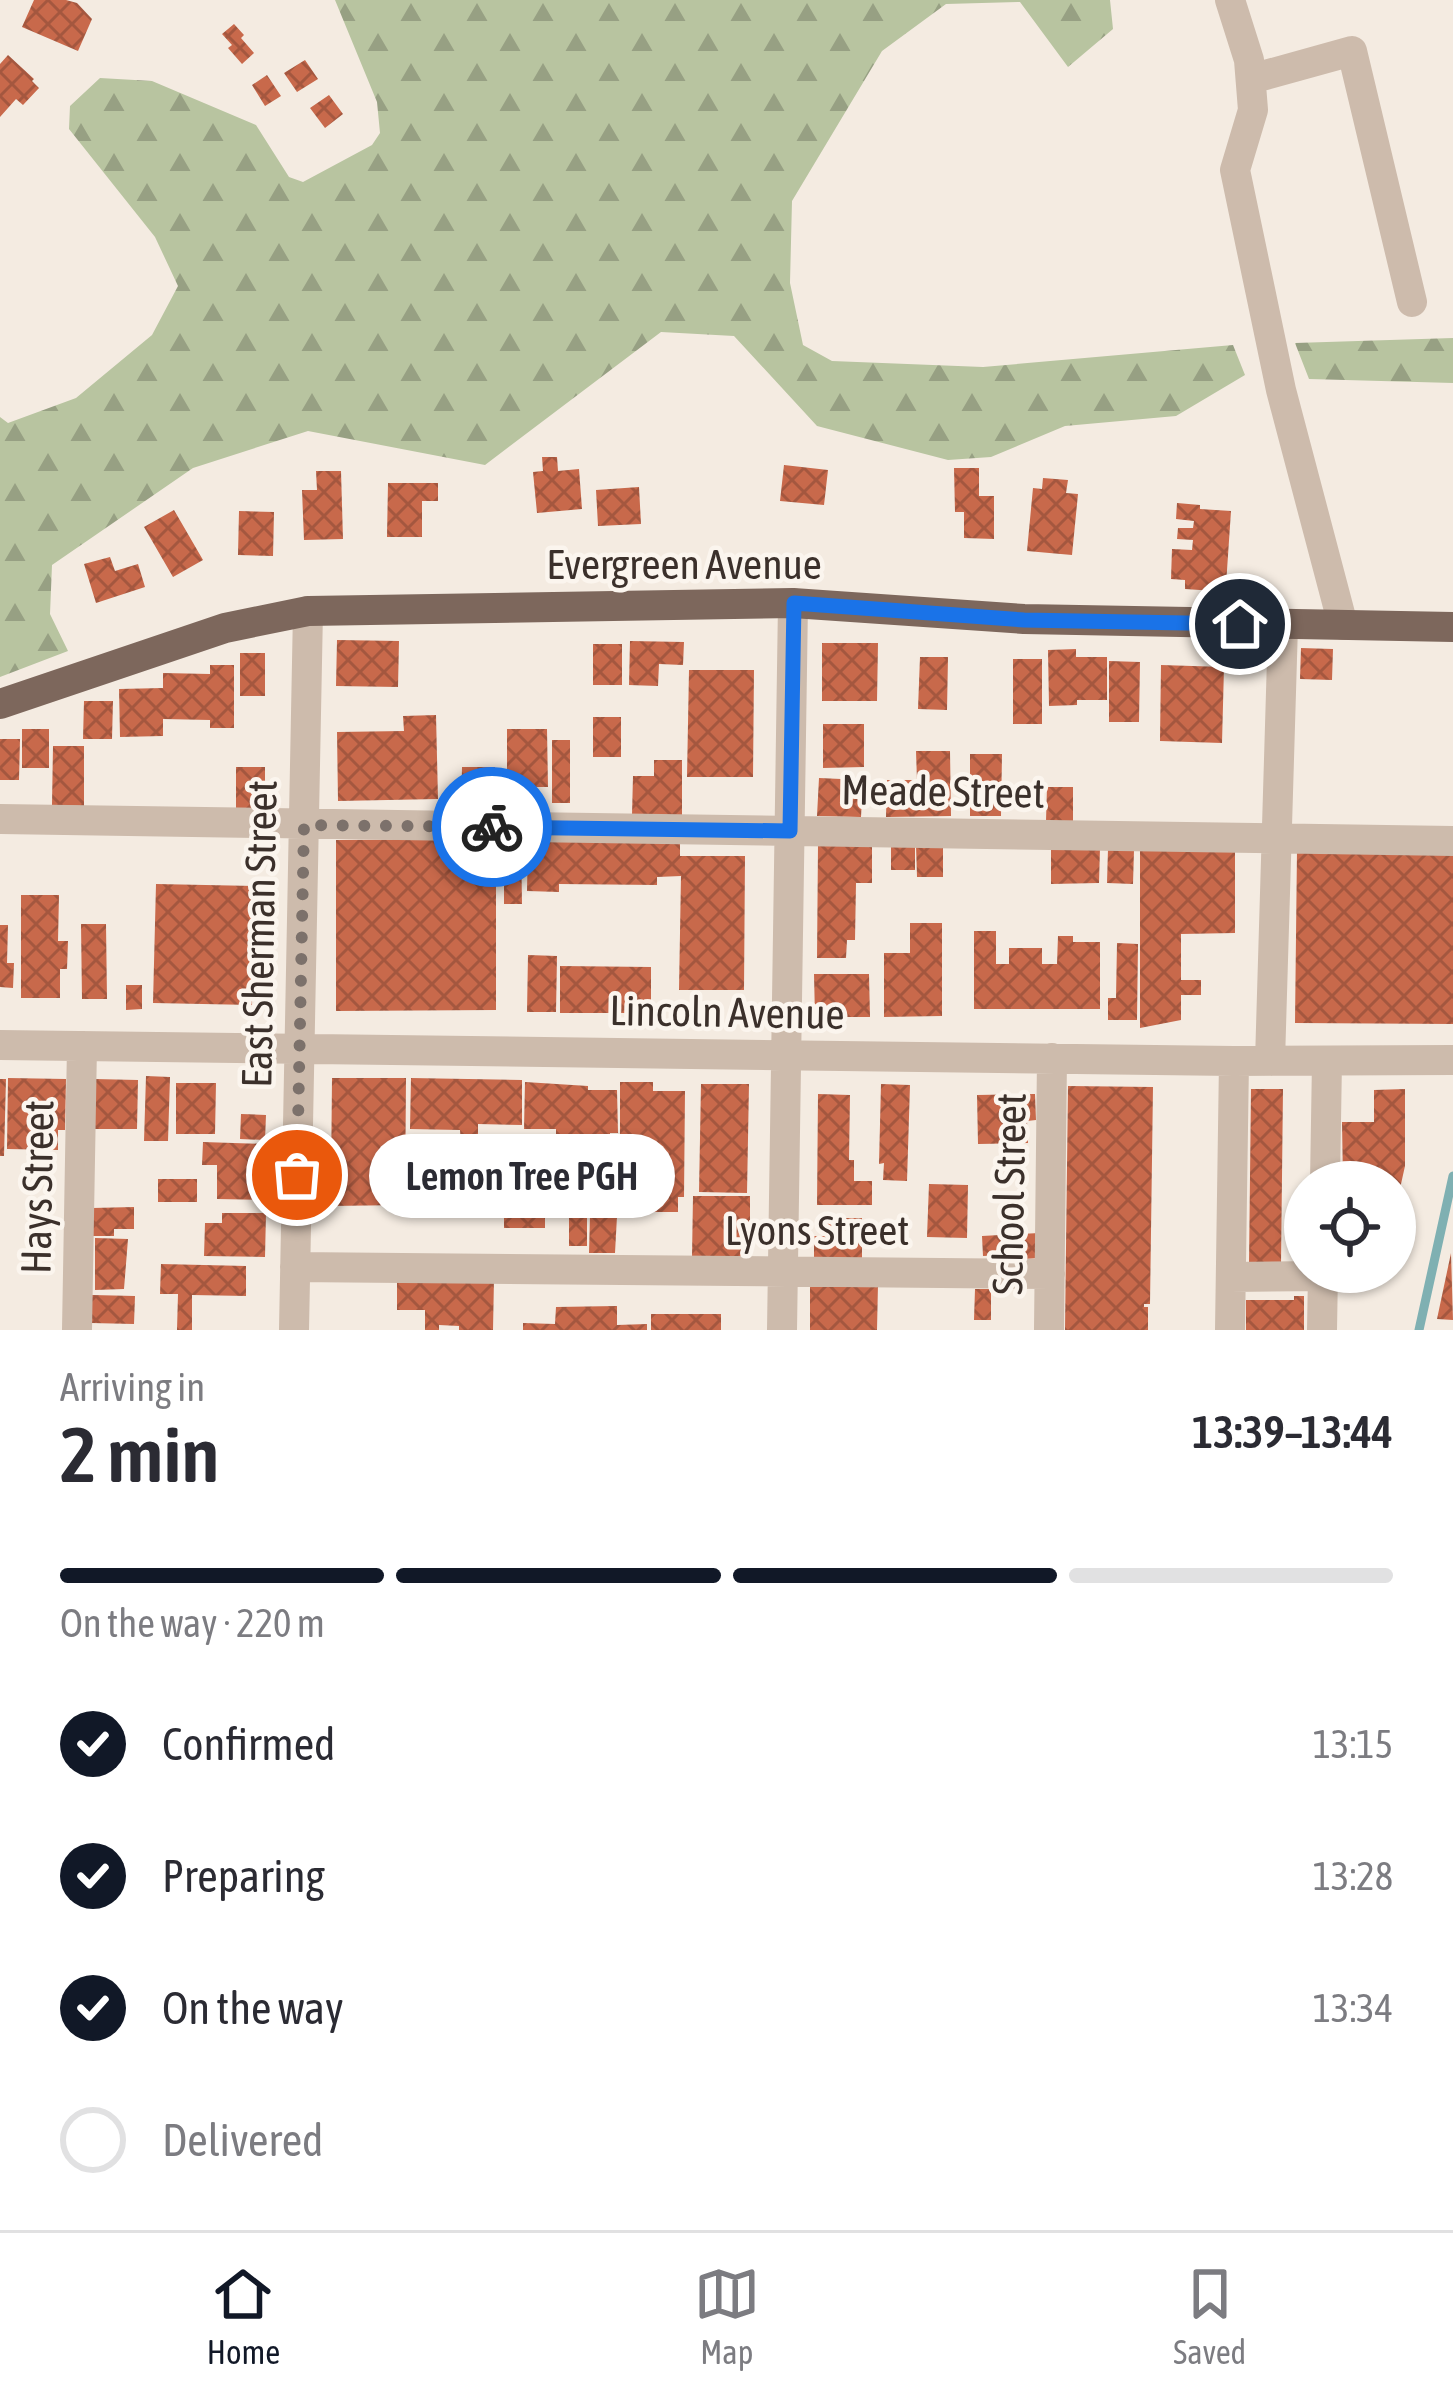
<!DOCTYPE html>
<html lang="en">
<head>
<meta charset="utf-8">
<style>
  :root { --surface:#fff; --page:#f2f2f3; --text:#2b2b33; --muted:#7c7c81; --line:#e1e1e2; --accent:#111827 }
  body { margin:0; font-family:"Asap Condensed",sans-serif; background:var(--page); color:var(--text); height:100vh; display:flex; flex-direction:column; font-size:45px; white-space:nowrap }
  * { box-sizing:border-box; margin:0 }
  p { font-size:39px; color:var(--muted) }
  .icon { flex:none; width:66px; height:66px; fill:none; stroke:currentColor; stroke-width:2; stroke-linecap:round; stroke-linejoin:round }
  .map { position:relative; height:1330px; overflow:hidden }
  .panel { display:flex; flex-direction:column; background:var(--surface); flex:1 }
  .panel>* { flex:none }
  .fabs { position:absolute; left:1284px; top:1161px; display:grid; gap:24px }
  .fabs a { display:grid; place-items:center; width:132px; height:132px; border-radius:50%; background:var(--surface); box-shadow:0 3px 9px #0004; font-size:60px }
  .pin { position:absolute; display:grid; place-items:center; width:102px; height:102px; color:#fff; margin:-51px; border:6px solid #fff; border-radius:50%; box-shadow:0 3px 12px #0007 }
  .courier { position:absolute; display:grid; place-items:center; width:120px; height:120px; margin:-60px; border:9px solid #1a73e8; border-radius:50%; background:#fff; color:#222; box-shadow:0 3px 15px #0007 }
  .bubble { position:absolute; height:84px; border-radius:42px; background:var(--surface); box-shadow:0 3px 9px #0004; font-size:39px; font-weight:600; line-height:84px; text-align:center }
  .head em { font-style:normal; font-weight:600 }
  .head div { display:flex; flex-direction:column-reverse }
  .head { display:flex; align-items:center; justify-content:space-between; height:204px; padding:0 60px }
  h1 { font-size:78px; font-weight:600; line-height:90px }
  .bar { display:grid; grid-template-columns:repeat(4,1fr); gap:18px 12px; align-content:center; height:144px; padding:0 60px }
  .bar i { height:15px; border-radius:9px; background:var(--line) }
  .bar .on { background:var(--accent) }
  .bar p { grid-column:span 4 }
  ol { padding:0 60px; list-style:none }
  li { display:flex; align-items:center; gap:36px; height:132px }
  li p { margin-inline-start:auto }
  li .icon { padding:12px; border-radius:50%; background:var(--accent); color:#fff; stroke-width:4 }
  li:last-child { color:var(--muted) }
  li i { width:66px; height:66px; border:6px solid var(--line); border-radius:50% }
  .tabs { display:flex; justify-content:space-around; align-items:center; height:168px; border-top:3px solid var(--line); background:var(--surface); font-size:33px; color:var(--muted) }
  .tabs a { display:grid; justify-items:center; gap:6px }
  .tabs .on { color:var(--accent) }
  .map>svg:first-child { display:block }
  .forest { fill:url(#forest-firs) }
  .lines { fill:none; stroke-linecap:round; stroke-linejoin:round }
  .stream { stroke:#7fb0b2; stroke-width:9 }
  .building { fill:url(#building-cross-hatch) }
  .minor { stroke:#cdbbac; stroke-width:30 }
  .major { stroke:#7d675c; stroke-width:30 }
  .done { stroke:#7c716b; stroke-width:12; stroke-dasharray:0 21.6 }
  .route { stroke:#1a73e8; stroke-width:15 }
  .labels { text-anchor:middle; stroke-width:9; stroke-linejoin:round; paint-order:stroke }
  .street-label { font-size:42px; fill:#3b302b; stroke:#fbf5ee }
</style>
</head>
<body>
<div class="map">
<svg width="1453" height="1330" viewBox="0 0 1453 1330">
  <defs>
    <pattern id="forest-firs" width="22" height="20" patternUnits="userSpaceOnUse" patternTransform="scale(3)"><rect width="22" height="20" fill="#b8c4a0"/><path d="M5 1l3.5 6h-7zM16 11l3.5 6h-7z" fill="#97a083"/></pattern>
    <pattern id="building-cross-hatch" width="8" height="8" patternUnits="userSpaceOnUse" patternTransform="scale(3)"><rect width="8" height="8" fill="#c8694b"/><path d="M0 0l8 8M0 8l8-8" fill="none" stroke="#a4573f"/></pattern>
  </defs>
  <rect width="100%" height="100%" fill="#f4ebe1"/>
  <path class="forest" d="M335,0h775l3,29 -45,38 -48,-65 -74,2 -64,47 -90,150 -2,82 13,62 29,16 151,6 250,-22 12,30 -69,41 -111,10 -74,31 -43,3 -131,-34 -83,-90 -73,-4 -176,133 -177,-34 -115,37 -141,97 -2,49 18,37 -68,26v-260l8,6 68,-25 76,-63 26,-49 -23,-49 -86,-108 1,-23 30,-28 52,3 104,44 33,52 14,5 69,-37 8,-12 -3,-31z
    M1453,338v45l-144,-4 -14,-36z"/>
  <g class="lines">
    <path class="stream" d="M1419,1330l34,-154"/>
  </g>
  <path class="building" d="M34,0h32l11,3 15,16 -14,32 -56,-24z
    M234,24l10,11 -3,3 13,15 -12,11 -14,-16 4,-3 -10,-11z
    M8,55l26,24 -2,2 7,7 -16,17 -7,-6 -16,18v-53z
    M305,60l13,19 -21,13 -13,-19z
    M267,75l14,21 -16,10 -13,-21z
    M329,95l14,19 -18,14 -15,-20z
    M542,457h15l1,14 21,-2 3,40 -45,4 -4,-41 10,-1z
    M784,465l44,5 -4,35 -44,-4z
    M954,468h25v28h15v43l-30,-1v-26h-9z
    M316,471h25l2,68 -39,1 -2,-50h15z
    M1043,478l25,2 -2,13 12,1 -6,61 -45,-4 6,-63 9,1z
    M388,483h50v18h-16v36h-35z
    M639,487l2,37 -43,2 -2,-36z
    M1177,503l23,2v4l31,2 -5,74h-10l-1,6 -30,-2v-9l-14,-1 1,-30 20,1 1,-10 -16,-1 1,-11h15l1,-7 -18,-2z
    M174,510l29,50 -30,17 -29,-50z
    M239,511l35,1 -1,44 -35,-1z
    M110,557l5,14 23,-7 7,23 -49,16 -12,-39z
    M337,640l62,1 -1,46 -62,-1z
    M630,641l54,1 -1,23 -24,-1 -1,22 -29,-1z
    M822,643h56l-1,58h-55z
    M593,644h29v41h-29z
    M1301,648l32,1 -1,31 -32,-1z
    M1076,649v8h31v43h-30v5l-28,1 -1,-56z
    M240,653h25v43h-25z
    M920,657h28l-1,53 -29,-1z
    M1013,659h29v65h-29z
    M1109,661l31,1 -1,60h-30z
    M210,665h24v63h-24v-8l-47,-1v17l-43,1 -1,-48 44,-1v-15l47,1z
    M1161,665l63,2 -2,76 -62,-2z
    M689,670h65l-1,107h-66z
    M84,701h29l-1,38h-29z
    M436,715l2,84 -100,2 -1,-69 67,-1 -1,-15z
    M593,717h28v40h-28z
    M823,724h41v43l-41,1z
    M22,729h27v39h-27z
    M507,729h40l1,58h-41z
    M0,739h20l-1,41h-19z
    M552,740h18v63h-18z
    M53,746h31v60l-32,-1z
    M916,751h34l1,65 -65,1 1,-37h30z
    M970,754h32l-1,62h-31z
    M654,760h28v56l-50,-1 1,-39h21z
    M236,767h29v42h-29z
    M462,767h33v45h-34z
    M819,778l44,2 -2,37 -44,-1z
    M1047,787h26v34h-27z
    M496,839v171l-160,1v-171z
    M528,840l152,2v14h65l-1,134h-65l2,-114 -24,1v8l-98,-1v8l-32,-1z
    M504,841h17l1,63h-18z
    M891,844l24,1v25h-24z
    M818,845h54v38h-16l-1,57h-8l-1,18h-29z
    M916,845h27v32h-26z
    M1100,848l-1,35 -48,1v-34z
    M1140,848h95v85l-54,1v46h20v15h-20v25l-41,8z
    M1108,849l26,1 -1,34 -26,-1z
    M1297,850l156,1v173l-158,-1z
    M156,884l99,2 -3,119 -99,-2z
    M21,895h38l-1,46h10l-1,28h-7v29h-39z
    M910,923h32v93l-58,1v-64h26z
    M81,924h25l1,75h-25z
    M0,925h8l-1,38h7l-1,25 -13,-1z
    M974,931h22v33h13v-16h33v16h15l1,-28h15v6h27v67h-126z
    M1117,943l21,1 -1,76h-29v-22h8z
    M528,955l29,1 -1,56h-29z
    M560,966l91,1v46h-91z
    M814,974h55l1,43h-55z
    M126,985h16v24l-16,1z
    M146,1076l24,1 -2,64h-24z
    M8,1078l58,1 -1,51h-7v20l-51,-1z
    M332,1078h74l-1,127 -75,1 -9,-5 10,-19z
    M411,1078l111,2v45l-44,-1v20h-17l-1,-14 -50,-1z
    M0,1079h6l-2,77h-4z
    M94,1079l44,1 -1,49h-44z
    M525,1082l63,4v4h29l1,43h-8v23h-22l-1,-19 -31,-1v-7h-32z
    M620,1082h33v9h32l-1,106h-6v15h-58z
    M176,1083h40l-1,51h-39z
    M701,1084h48l-2,109 -48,-1z
    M881,1084l29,1 -3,96 -24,-1 1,-17 -5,1z
    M1068,1086l85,1 -3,217h-6v3h4v23h-83z
    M1251,1089h32l-2,175h-32z
    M1405,1089v77l-8,36 -2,-20h-52l-1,-60h32v-32z
    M818,1094l32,1 -1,65h5v21h18v24h-55z
    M1035,1094l1,26 -9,1 1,22 -50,1 -1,-49z
    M241,1114l25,1 -1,25 -25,-1z
    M203,1142l65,2 -2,56 -49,-1v-34h-15z
    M504,1164h41v64h-41z
    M158,1179h39v23h-39z
    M929,1184l39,1 -1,53 -40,-1z
    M693,1196h57v61h-58z
    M134,1207v22h-20v7h-22v-28z
    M587,1211v35h-18v-34z
    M222,1213h44l-1,44 -61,-1 1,-33h17z
    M590,1215l27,1 -2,37h-26z
    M826,1218h36v42l-48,1v-25h12z
    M1039,1233l1,25 -31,2 -1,-5 -25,1 -1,-20z
    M95,1238l33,1 -4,50 -29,1z
    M1451,1253l2,67 -16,-1z
    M161,1264l85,2v30l-54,-1v35h-15l1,-36h-18z
    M494,1278l-1,52h-34v-4l-20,-1v5h-14v-20h-28v-28z
    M810,1284h68l-1,46h-67z
    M975,1289h16v31h-17z
    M92,1295l43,1 -1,28 -43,-1z
    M1294,1296h10v34h-58v-30h48z
    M617,1306v19l30,-1v6h-124v-7l32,1 1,-17z
    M651,1314h70v16h-70z"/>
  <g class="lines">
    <path class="minor" d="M1230,0l19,60 4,50 -18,60 46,220 62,235
      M1251,79l101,-28 60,251
      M0,819l1453,22
      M0,1045l1234,16 219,-1
      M1270,1061l13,-436
      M1325,1182l2,-121
      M295,1267l755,7
      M1231,1277l92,-1
      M77,1330l5,-284
      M294,1330l14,-719
      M782,1330l11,-727
      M1049,1330l3,-272
      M1230,1330l4,-269
      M1322,1330l1,-58"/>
    <path class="major" d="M0,704l225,-76 83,-17 485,-8 231,16 429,8"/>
  </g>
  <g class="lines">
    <path class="done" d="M297,1175l7,-350 188,2"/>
    <path class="route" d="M492,827l298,4 4,-228 230,17 216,4"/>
  </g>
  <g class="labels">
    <g class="street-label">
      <text x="684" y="579">Evergreen Avenue</text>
      <text transform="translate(943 791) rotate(1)" y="15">Meade Street</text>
      <text transform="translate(259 934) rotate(-89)" y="15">East Sherman Street</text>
      <text transform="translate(727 1012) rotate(1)" y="15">Lincoln Avenue</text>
      <text transform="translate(37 1187) rotate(-89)" y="15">Hays Street</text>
      <text transform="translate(1009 1194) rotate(-89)" y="15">School Street</text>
      <text x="817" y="1245">Lyons Street</text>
    </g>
  </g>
</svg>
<div class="fabs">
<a><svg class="icon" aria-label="locate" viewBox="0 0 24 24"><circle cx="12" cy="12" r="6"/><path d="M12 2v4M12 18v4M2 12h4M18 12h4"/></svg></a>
</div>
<div class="pin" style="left:297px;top:1175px;background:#ea580c"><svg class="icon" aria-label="bag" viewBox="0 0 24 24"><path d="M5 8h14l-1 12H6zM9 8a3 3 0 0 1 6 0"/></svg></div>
<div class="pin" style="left:1240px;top:624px;background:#1f2937"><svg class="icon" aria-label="home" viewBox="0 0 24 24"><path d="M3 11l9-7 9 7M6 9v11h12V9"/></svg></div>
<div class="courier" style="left:492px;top:827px"><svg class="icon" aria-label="bike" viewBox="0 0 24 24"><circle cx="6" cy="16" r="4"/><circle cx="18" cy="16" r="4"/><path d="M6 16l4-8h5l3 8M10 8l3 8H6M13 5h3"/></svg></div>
<div class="bubble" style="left:369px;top:1134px;width:306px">Lemon Tree PGH</div>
</div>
<section class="panel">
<div class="head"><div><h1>2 min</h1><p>Arriving in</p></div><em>13:39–13:44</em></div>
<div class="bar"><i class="on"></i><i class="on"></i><i class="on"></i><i></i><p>On the way · 220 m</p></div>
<ol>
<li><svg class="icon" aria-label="check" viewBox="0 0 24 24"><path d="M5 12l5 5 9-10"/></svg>Confirmed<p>13:15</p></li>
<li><svg class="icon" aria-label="check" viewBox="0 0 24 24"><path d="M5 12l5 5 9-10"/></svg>Preparing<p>13:28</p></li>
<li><svg class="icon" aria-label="check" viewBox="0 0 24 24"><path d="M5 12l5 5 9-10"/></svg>On the way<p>13:34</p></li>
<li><i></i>Delivered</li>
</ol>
</section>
<nav class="tabs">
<a class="on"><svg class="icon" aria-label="home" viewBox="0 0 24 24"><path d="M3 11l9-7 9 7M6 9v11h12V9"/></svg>Home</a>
<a><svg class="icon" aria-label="map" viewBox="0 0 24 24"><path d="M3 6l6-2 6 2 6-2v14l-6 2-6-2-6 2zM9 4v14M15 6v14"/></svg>Map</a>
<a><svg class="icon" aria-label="saved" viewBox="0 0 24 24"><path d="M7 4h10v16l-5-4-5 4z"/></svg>Saved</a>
</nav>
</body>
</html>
